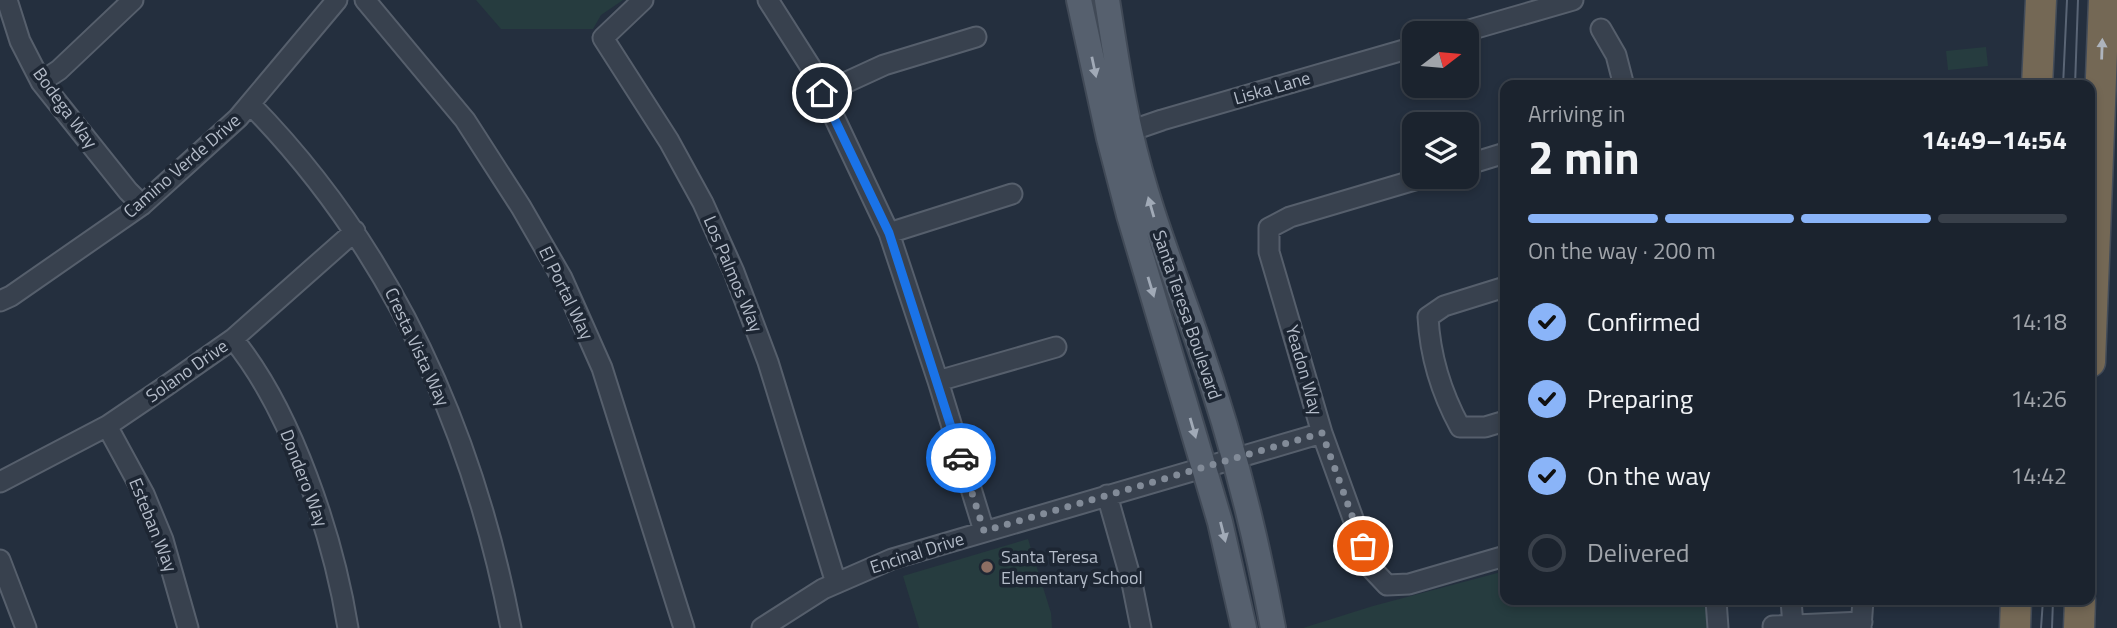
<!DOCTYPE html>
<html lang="en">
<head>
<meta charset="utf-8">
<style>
  :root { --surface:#1b232e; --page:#242b36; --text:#f1f3f6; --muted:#a0a4aa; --line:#39404a; --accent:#8ab4f8 }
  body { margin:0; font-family:"Titillium Web",sans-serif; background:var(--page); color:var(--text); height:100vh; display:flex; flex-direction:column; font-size:26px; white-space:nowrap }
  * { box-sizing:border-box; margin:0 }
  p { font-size:23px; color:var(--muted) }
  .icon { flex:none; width:38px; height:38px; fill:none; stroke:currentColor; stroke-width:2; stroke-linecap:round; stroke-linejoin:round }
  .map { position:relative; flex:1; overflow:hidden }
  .drawer { position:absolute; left:1500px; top:80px; width:595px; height:525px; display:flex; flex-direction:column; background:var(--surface); border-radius:14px; box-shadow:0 4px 10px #0003,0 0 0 2px var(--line) }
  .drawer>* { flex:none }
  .needle { width:46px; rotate:74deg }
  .fabs { position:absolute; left:1402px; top:21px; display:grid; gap:14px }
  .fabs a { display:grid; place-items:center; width:77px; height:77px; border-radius:14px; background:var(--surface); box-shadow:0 4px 10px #0003,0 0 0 2px var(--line); font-size:35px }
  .pin { position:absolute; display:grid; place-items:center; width:60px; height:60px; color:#fff; margin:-30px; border:4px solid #fff; border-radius:50%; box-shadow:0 2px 7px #0007 }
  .courier { position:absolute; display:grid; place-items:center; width:70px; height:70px; margin:-35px; border:5px solid #1a73e8; border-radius:50%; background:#fff; color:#222; box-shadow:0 2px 9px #0007 }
  .headline em { font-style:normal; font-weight:700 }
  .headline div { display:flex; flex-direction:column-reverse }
  .headline { display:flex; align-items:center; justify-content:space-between; height:119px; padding:0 28px }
  h1 { font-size:46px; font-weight:700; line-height:52px }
  .bar { display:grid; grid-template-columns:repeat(4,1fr); gap:10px 7px; align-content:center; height:84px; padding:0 28px }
  .bar i { height:9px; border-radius:5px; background:var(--line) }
  .bar .current { background:var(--accent) }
  .bar p { grid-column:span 4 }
  ol { padding:0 28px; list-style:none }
  li { display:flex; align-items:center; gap:21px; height:77px }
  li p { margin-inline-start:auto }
  li .icon { padding:7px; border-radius:50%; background:var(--accent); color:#111; stroke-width:4 }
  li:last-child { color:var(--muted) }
  li i { width:38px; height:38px; border:4px solid var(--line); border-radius:50% }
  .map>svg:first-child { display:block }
  .green { fill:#263c3f }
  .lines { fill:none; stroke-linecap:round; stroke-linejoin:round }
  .minor-casing { stroke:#565f6c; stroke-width:23 }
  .major-casing { stroke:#414a57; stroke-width:28 }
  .highway-casing { stroke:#434c59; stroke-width:33 }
  .minor { stroke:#38414e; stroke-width:19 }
  .major { stroke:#56606e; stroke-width:24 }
  .highway { stroke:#746855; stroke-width:30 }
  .tram { stroke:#5a6575; stroke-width:2 }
  .oneway { fill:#aeb4bd }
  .oneway2 { fill:#a1aab7 }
  .done { stroke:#828b98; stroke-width:7; stroke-dasharray:0 12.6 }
  .route { stroke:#1a73e8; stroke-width:9 }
  .education-dot { fill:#8d6e63; stroke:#1d2633; stroke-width:2.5 }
  .labels { text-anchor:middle; stroke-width:7; stroke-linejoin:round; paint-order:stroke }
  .street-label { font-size:18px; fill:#b4bcc9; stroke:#1d2633 }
  .poi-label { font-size:18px; fill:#b4bcc9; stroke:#1d2633; text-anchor:start }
</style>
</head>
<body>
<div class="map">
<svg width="2117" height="628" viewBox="0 0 2117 628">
  <rect width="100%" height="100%" fill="#242f3e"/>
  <path class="green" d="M476,0h147l-22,15 -8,14h-92z
    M1986,47l2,19 -40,4 -2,-19z
    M1028,539l23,74 1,15h-133l-16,-52z
    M1505,571v29h201l4,28h-407l70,-22z"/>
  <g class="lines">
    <defs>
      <path id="minor" d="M7,0l13,41 21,41 87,109 14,14
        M365,0l100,120 56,87 41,71 40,90 82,260
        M643,0l-40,38 66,103 34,62 31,69 34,90 68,221
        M768,0l42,66 79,167 49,148 46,150
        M1601,29l15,26 8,31
        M1459,33l114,-33
        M41,82l18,-12 74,-70
        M823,93l61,-28 92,-28
        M250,104c142,145 223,326 261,524
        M1130,131l32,-11 252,-73
        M1466,165l39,-12
        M1425,177l-135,40 -21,11v24l53,181 49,135 16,17 22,-1 96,-28
        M889,233l123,-39
        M1505,287l-61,19 -16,11c2,38 14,77 32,110h25l20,-6
        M0,301l11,-5 131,-91 96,-87 99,-118
        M233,339c59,72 100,197 115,289
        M938,381l118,-34
        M107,426l37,68 19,46 25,88
        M0,482l107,-56 59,-40 67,-47 122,-108
        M1107,495l25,88 9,45
        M0,560l26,68
        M1716,600l2,28
        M1791,600l2,26
        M1773,626l89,-4
        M762,628l61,-39 69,-30 430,-126
        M1861,628l2,-28"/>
      <path id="major" d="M1079,0l30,138 20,77 91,307 24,106
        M1107,0c7,44 13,88 23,131 16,72 43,139 67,208 33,94 58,191 76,289"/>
      <path id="highway" d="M2037,86l4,-86
        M2090,362l14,-362
        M2015,628l1,-28
        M2079,628l1,-28"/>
    </defs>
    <use href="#minor" class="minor-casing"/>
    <use href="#major" class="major-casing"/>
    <use href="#highway" class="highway-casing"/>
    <use href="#minor" class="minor"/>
    <use href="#major" class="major"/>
    <use href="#highway" class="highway"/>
    <path class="tram" d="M2063,86l4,-86
      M2075,86l3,-86
      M2041,628l2,-28
      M2052,628l1,-28"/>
  </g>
  <defs><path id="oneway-solid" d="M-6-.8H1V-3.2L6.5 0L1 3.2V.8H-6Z" transform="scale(1.75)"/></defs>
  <use class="oneway" href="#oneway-solid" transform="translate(2102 49) rotate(-88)"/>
  <g class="oneway2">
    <use href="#oneway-solid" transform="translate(1094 67) rotate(78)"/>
    <use href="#oneway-solid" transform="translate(1151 207) rotate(-106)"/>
    <use href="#oneway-solid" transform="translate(1151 287) rotate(73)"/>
    <use href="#oneway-solid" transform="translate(1193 428) rotate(74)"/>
    <use href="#oneway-solid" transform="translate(1223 532) rotate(76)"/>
  </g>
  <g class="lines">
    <path class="done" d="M961,458l23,73 338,-98 41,113"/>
    <path class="route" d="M822,93l67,140 72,225"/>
  </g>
  <circle class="education-dot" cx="987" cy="567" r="7"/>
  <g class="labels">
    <g class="street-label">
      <text transform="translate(1272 88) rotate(-16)" y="6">Liska Lane</text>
      <text transform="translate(65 108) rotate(54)" y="6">Bodega Way</text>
      <text transform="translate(182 166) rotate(-41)" y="6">Camino Verde Drive</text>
      <text transform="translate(733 274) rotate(67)" y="6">Los Palmos Way</text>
      <text transform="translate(566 293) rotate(64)" y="6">El Portal Way</text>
      <text transform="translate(1187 315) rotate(71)" y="6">Santa Teresa Boulevard</text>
      <text transform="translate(417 347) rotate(65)" y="6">Cresta Vista Way</text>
      <text transform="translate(1304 370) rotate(74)" y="6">Yeadon Way</text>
      <text transform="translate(187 371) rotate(-35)" y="6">Solano Drive</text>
      <text transform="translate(304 478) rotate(69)" y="6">Dondero Way</text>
      <text transform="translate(153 525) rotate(68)" y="6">Esteban Way</text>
      <text transform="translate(917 553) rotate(-18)" y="6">Encinal Drive</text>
    </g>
    <g class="poi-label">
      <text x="1001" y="563">Santa Teresa<tspan x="1001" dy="21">Elementary School</tspan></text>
    </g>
  </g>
</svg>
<div class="fabs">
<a><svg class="needle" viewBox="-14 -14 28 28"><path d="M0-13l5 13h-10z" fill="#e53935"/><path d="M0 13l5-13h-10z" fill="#a0a4aa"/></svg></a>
<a><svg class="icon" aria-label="layers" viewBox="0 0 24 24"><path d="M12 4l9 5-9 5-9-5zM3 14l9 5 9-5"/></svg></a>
</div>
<div class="pin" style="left:1363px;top:546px;background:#ea580c"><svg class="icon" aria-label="bag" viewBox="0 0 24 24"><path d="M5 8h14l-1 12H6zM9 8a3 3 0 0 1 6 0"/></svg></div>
<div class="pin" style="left:822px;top:93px;background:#1f2937"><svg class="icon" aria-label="home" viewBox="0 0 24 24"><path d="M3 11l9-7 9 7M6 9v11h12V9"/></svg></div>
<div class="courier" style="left:961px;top:458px"><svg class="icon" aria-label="car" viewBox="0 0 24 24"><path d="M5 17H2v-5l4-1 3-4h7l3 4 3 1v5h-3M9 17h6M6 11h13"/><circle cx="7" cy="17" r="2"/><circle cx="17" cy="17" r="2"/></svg></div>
<section class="drawer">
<div class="headline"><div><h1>2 min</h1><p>Arriving in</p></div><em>14:49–14:54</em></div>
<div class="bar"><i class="current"></i><i class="current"></i><i class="current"></i><i></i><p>On the way · 200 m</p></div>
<ol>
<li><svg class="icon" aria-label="check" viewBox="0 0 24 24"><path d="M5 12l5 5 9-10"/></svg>Confirmed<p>14:18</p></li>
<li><svg class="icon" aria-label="check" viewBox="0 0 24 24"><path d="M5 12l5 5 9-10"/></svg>Preparing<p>14:26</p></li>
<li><svg class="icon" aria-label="check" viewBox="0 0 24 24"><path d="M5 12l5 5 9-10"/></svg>On the way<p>14:42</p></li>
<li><i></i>Delivered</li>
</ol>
</section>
</div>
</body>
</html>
